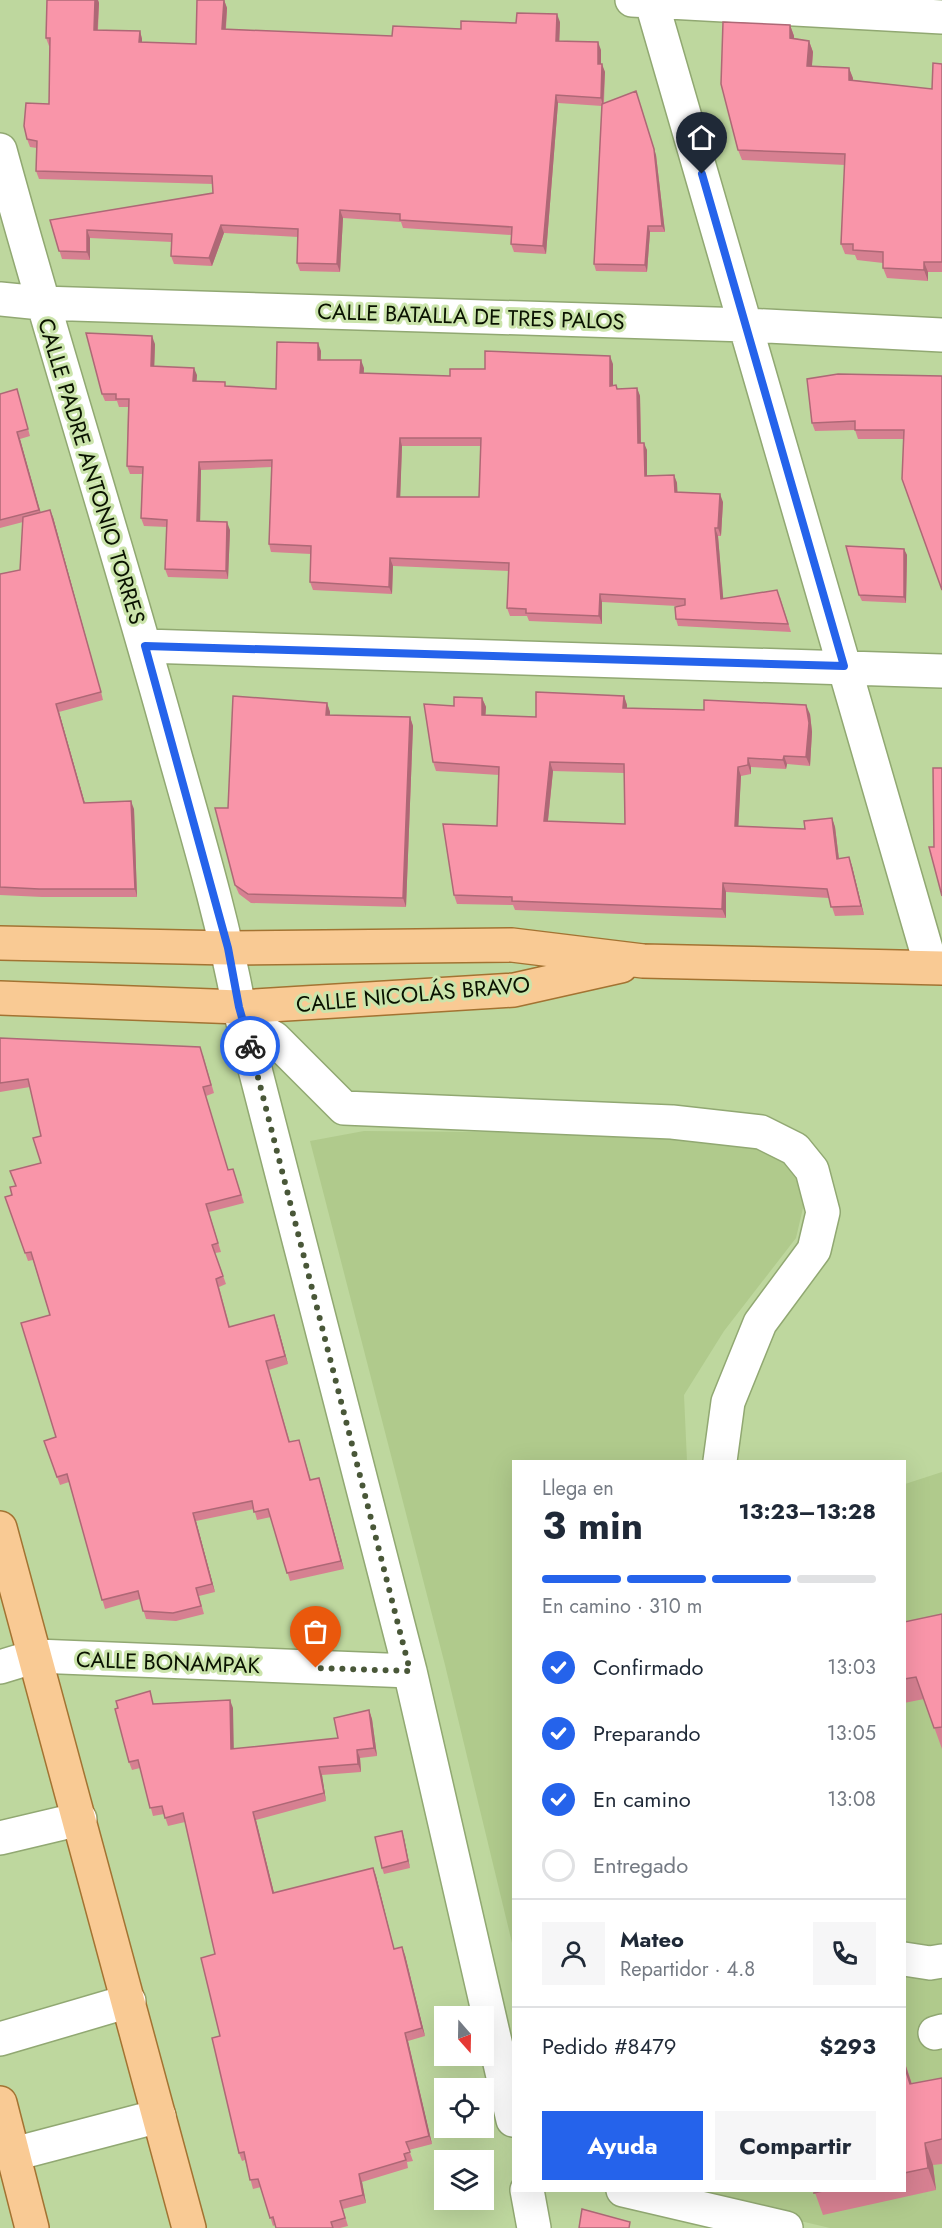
<!DOCTYPE html>
<html lang="es">
<head>
<meta charset="utf-8">
<style>
  :root { --surface:#fff; --page:#f6f6f7; --text:#1f2937; --muted:#747a83; --line:#e0e1e3; --accent:#2563eb }
  body { margin:0; font-family:Jost,sans-serif; background:var(--page); color:var(--text); height:100vh; display:flex; flex-direction:column; font-size:22px; white-space:nowrap }
  * { box-sizing:border-box; margin:0 }
  p { font-size:20px; color:var(--muted) }
  .icon { flex:none; width:33px; height:33px; fill:none; stroke:currentColor; stroke-width:2; stroke-linecap:round; stroke-linejoin:round }
  .map { position:relative; flex:1; overflow:hidden }
  .panel { position:absolute; left:512px; top:1460px; width:394px; height:732px; display:flex; flex-direction:column; background:var(--surface); border-radius:0px; box-shadow:0 6px 24px #0002 }
  .panel>* { flex:none }
  .needle { width:39px; rotate:160deg }
  .fabs { position:absolute; left:434px; top:2006px; display:grid; gap:12px }
  .fabs a { display:grid; place-items:center; width:60px; height:60px; border-radius:0px; background:var(--surface); box-shadow:0 6px 24px #0002; font-size:30px }
  .pin { position:absolute; display:grid; place-items:center; width:51px; height:51px; color:#fff; margin:-62px -26px; border-radius:50% 50% 50% 0; rotate:-45deg; box-shadow:0 0 6px #0007 }
  .pin .icon { rotate:45deg }
  .courier { position:absolute; display:grid; place-items:center; width:60px; height:60px; margin:-30px; border:4px solid #2563eb; border-radius:50%; background:#fff; color:#222; box-shadow:0 2px 8px #0007 }
  .head em { font-style:normal; font-weight:700 }
  .head div { display:flex; flex-direction:column-reverse }
  .head { display:flex; align-items:center; justify-content:space-between; height:102px; padding:0 30px }
  h1 { font-size:39px; font-weight:700; line-height:45px }
  .bar { display:grid; grid-template-columns:repeat(4,1fr); gap:9px 6px; align-content:center; height:72px; padding:0 30px }
  .bar i { height:8px; border-radius:4px; background:var(--line) }
  .bar .selected { background:var(--accent) }
  .bar p { grid-column:span 4 }
  .line { display:flex; align-items:center; gap:15px; padding:0 30px; border-top:2px solid var(--line) }
  .line div { flex:1 }
  .round { display:grid; place-items:center; flex:none; width:63px; height:63px; border-radius:0px; background:var(--page) }
  ol { padding:0 30px; list-style:none }
  li { display:flex; align-items:center; gap:18px; height:66px }
  li p { margin-inline-start:auto }
  li .icon { padding:6px; border-radius:50%; background:var(--accent); color:#fff; stroke-width:4 }
  li:last-child { color:var(--muted) }
  li i { width:33px; height:33px; border:3px solid var(--line); border-radius:50% }
  .action { display:flex; gap:12px; margin-top:auto; padding:12px 30px }
  .action a { flex:1; height:69px; border-radius:0px; background:var(--accent); color:#fff; font-size:24px; font-weight:700; line-height:69px; text-align:center }
  .action a+a { background:var(--page); color:var(--text) }
  .map>svg:first-child { display:block }
  .built { fill:#b0ca8c }
  .lines { fill:none; stroke-linecap:round; stroke-linejoin:round }
  .minor-casing { stroke:#91a872; stroke-width:36 }
  .major-casing { stroke:#a37332; stroke-width:36 }
  .minor { stroke:#fff; stroke-width:33 }
  .major { stroke:#f9ca94; stroke-width:33 }
  .wall { fill:#d68091; fill-rule:evenodd }
  .shaded-wall { fill:#ae6876 }
  .building { fill:#f995a9; stroke:#ae6876; stroke-width:1.5; fill-rule:evenodd }
  .done { stroke:#495738; stroke-width:6; stroke-dasharray:0 10.8 }
  .route { stroke:#2563eb; stroke-width:8 }
  .labels { text-anchor:middle; stroke-width:6; stroke-linejoin:round; paint-order:stroke }
  .street-label { font-size:22px; fill:#0a1201; stroke:#cbe4ab }
</style>
</head>
<body>
<div class="map">
<svg width="942" height="2228" viewBox="0 0 942 2228">
  <rect width="100%" height="100%" fill="#bed79e"/>
  <path class="built" d="M364,1131l367,3 69,28 6,33 -10,43 -72,93 -40,64 3,66h-174v486l-68,-282 -135,-524z
    M942,1472v756h-112l-162,-38h236l1,-706z"/>
  <g class="lines">
    <defs>
      <path id="minor" d="M632,0l310,17
        M651,0l280,966
        M0,150c55,202 119,401 174,602 24,85 49,169 65,255l171,664 103,449
        M0,299l41,4 705,22 196,10
        M145,646l797,25
        M243,1020l31,18 70,70 328,14 89,10 34,17 17,21 11,42 -9,38 -54,73 -32,79 -8,59
        M0,1667l36,-11 374,15
        M0,1838l80,-19
        M904,1959l26,4 12,-2
        M935,2033l7,-2
        M0,2039l129,-38
        M14,2154l145,-38
        M527,2190l7,38
        M623,2190l163,38"/>
      <path id="major" d="M0,943l228,5 284,-3 131,16 299,7
        M0,998l239,9 275,-17 107,-24
        M0,1528l189,700
        M0,2103l32,125"/>
    </defs>
    <use href="#minor" class="minor-casing"/>
    <use href="#major" class="major-casing"/>
    <use href="#minor" class="minor"/>
    <use href="#major" class="major"/>
  </g>
  <path class="wall" d="M47,0h51l1,3 -1,27 42,1 2,8v3l54,2 28,-44 3,8 -1,21 166,7 124,-13 44,-1 -1,19 42,9v14l4,8 -1,31 52,52 9,77h-15l-3,40 -51,-1 -2,-7 8,-158 -44,-3 -12,151 -32,-2 -3,-8v-9l-108,-7 -2,-6 -58,-4 -3,54 -40,-1 -3,-8 1,-26 -74,-4 -12,33 -38,-2 -3,-8 1,-14 -82,-4v22l-28,-1 -12,-39 163,-27v-9l-174,-5 -3,-8 1,-23 -7,-1 -3,-8 22,-35 1,-58h-1l-3,-8z
    M790,25l4,11v2l15,3 4,11 -1,14 37,2 4,12 79,9 10,-25v208h-14v9l-41,-3 -4,-10v-5l-26,-3 -2,-5 -10,-1 -4,-10 4,-79 -103,-5 -4,-10z
    M155,344l-1,23 43,8 -1,6 30,6 50,2 45,-38v9l43,8v5l86,3 35,-7 128,-5v21l5,4 19,-1 3,8 1,47 6,7v26l27,-1 3,8v9l46,10 -2,34h-3l5,63 57,-2 11,35 -113,-6 -2,-7 1,-13 -75,-4v22l-73,-3 -2,-5h-17l-3,-8 2,-37 -116,-5 -1,28 -79,-4 -3,-8 1,-28 -40,-2 -2,-8 3,-77 -71,3 -1,51 30,9 -2,49 -60,-2 -3,-8 2,-42 -23,-1 -3,-8 1,-44h-12l-3,-8 1,-59h-9l-2,-6h-12l-3,-7zM402,446h79l-2,51h-79z
    M942,376l-39,63h-45l-3,-9 -40,1 -3,-8z
    M17,389l13,47 -10,3 20,73 13,5 50,183 -44,12 26,91 49,6 3,88h-95l-42,-2v-321l20,-4 3,-48 -23,6v-134z
    M904,549l3,6 -1,48 -44,-2 -3,-6z
    M624,696l3,9v3l183,6 2,18 -2,34 -23,-2 -1,5 -35,-2v7l-10,2 -3,50 67,3 27,-11 3,9 4,32 10,-2 3,9 12,49 -29,1 -6,-18 -103,-6v26l-211,-8 -2,-5 -56,-1 -3,-9 43,-69 2,-51 -63,-4 -3,-9 21,-56 28,-8 4,9 -1,8 51,2zM553,771l71,2 1,51 -77,-3z
    M327,703l3,9v3l80,2 3,9 -7,181 -155,-4 -12,-9 -4,-9 -7,-77z
    M0,1038l203,17 11,38 -8,3 22,74 5,-1 11,34 -35,9 12,40 -6,1 11,31 -7,3 11,40 47,-3 11,40 -19,6 21,72 9,-2 12,40 8,-2 25,91 -54,12 -19,-64 -14,3 -3,-11 -58,12 19,71 -16,4 5,18 -28,7 -30,-2 -6,-20 -35,10 -36,-127 -9,3 -16,-44 12,-4 -6,-122 -17,-55 -5,1 -23,-64 7,-2 4,-9 25,-23v-27l-11,-49 -30,5z
    M942,1614v135l-18,-50 -20,4v-81z
    M154,1704l79,4v41l105,-11 31,-28 3,9 5,37 -17,2 1,14 -39,3 4,26 -70,19 18,73 99,-25 3,8 18,73 11,6 20,81 -17,5 24,103 -23,6 4,11 -6,1 1,6 -46,14 4,21 -23,6 5,17 -8,2h-64l-1,-3 -2,1 -12,-39 -8,2 -8,-29 -3,1 -3,-8 -19,-117 -5,-82 -30,-132 -17,4 -4,-12 -11,2 -13,-48 -8,2 -3,-8 -11,-54z
    M404,1838l6,30 -26,6 -2,-6z
    M904,2060l8,24 30,-6v86l-9,1 3,25 -113,25 -9,-25h90z"/>
  <path class="shaded-wall" d="M95,0h3l1,3 -2,35 -3,-8z
    M224,0l3,8 -2,29 -3,-8z
    M557,14l3,8 -1,27 -3,-8z
    M790,25l4,11v12l-4,-10z
    M140,31l2,8v11l-3,-8z
    M809,41l4,11 -2,24 -4,-10z
    M598,42l3,8v22l-3,-8z
    M602,64l3,8 -2,34 -2,-8z
    M849,68l4,10 -1,12 -3,-10z
    M636,91l20,64 9,77 -3,-6z
    M556,95l2,8 -12,151 -3,-8z
    M340,210l3,8 -3,54 -3,-8z
    M221,225l3,8 -12,33 -3,-8z
    M648,226l2,6 -3,40 -2,-7z
    M87,230l3,8v22l-3,-8z
    M924,262l4,10v9l-4,-11z
    M152,336l3,8 -1,30 -3,-8z
    M318,343l3,8 -1,17 -2,-8z
    M610,356l3,8v29l-3,-7z
    M361,360l3,8 -1,12 -3,-7z
    M194,368l3,7 -1,14 -3,-8z
    M637,388l3,8 1,54 -3,-7z
    M17,432l3,7 22,78 -3,-7z
    M400,438l2,8 -2,58 -3,-7z
    M644,443l3,7v34l-2,-8z
    M199,462l2,8 -1,59 -3,-8z
    M674,475l3,8 1,17 -3,-8z
    M720,494l3,8 -2,34 -3,-8z
    M50,510l3,7 50,183 -2,-8z
    M227,522l3,8 -2,49 -2,-8z
    M715,528l3,8 6,71 -3,-8z
    M904,549l3,6 -1,48 -2,-6z
    M390,558l3,8 -1,28 -3,-7z
    M600,594l2,8v22l-3,-8z
    M624,696l3,9 -1,12 -3,-9z
    M482,698l4,9 -1,17 -3,-9z
    M327,703l3,9 -1,12 -3,-9z
    M56,704l3,8 28,99 -3,-8z
    M806,705l4,9 2,18 -2,34 -4,-9z
    M410,717l3,9 -7,181 -3,-9z
    M784,756l3,8 -1,5 -3,-9z
    M748,758l3,9v7l-3,-9z
    M550,762l3,9 -6,58 -3,-8z
    M738,767l3,9 -3,58 -3,-8z
    M131,801l3,8 3,88 -2,-8z
    M832,818l3,9 5,41 -3,-9z
    M849,857l3,9 12,49 -3,-9z
    M723,883l3,9v26l-4,-9z
    M274,1315l3,9 11,40 -3,-8z
    M319,1478l3,9 22,82 -3,-8z
    M193,1513l3,8 19,71 -3,-8z
    M230,1700l3,8 1,49 -3,-8z
    M369,1710l3,9 5,37 -3,-8z
    M357,1750l3,8 1,14 -3,-8z
    M319,1767l3,8 4,26 -2,-8z
    M253,1812l3,8 20,81 -3,-8z
    M402,1831l2,7 6,30 -2,-7z
    M373,1868l3,8 20,81 -2,-8z
    M402,1947l3,8 20,81 -3,-8z
    M405,2033l3,8 24,103 -3,-8z
    M904,2060l15,47 -9,-23 -6,-19z
    M925,2143l8,22 3,25 -8,-22z
    M359,2174l3,8 4,21 -3,-8z"/>
  <path class="building" d="M47,0h48l-1,30 46,1 -1,11 57,2 1,-44h27l-2,29 170,7 1,-10 68,3v-8l55,2 1,-10 40,1 -1,27 42,1v22h4l-1,34 -45,-3 -13,151 -32,-2 1,-17 -112,-7v-6l-60,-4 -3,54 -40,-1 1,-34 -77,-4 -12,33 -38,-2 1,-22 -85,-4v22l-28,-1 -9,-31 163,-27 -1,-17 -176,-5 1,-30 -10,-2 -3,-13 2,-23 23,1 1,-66h-4z
    M723,22l67,3v13l19,3 -2,25 42,2v12l83,9 1,-26 9,1v198h-18v8l-41,-2v-16l-30,-2v-6h-12l4,-90 -107,-4 -17,-66z
    M636,91l18,58 8,77h-14l-3,39 -51,-1 8,-160z
    M86,333l66,3 -1,30 43,2 -1,13 32,1v4l51,3 1,-47 41,1v17h43l-1,13 90,3v-7h35v-18l125,5v30l6,-1 1,4 20,-1 1,55h6l1,33 29,-1 1,17 45,2 -2,34h-3l6,71 56,-9 11,34 -112,-5 -1,-12 10,-2v-6l-85,-5 -1,22 -73,-3v-4l-19,-1 2,-45 -119,-5 -1,29 -79,-5 1,-36 -42,-2 3,-84 -73,2 -2,59 30,1 -1,49 -61,-2 2,-49 -26,-2 2,-51 -16,-1 2,-67h-13v-5h-14zM400,438h81l-2,59h-82z
    M838,374l104,2v214l-40,-111 2,-49h-49v-9l-43,2 -5,-44z
    M17,389l11,40 -11,3 22,78 -39,10v-126z
    M50,510l51,182 -45,12 28,99 47,-2 4,88h-96l-39,-2v-313l20,-4 3,-53z
    M846,546l58,3v48l-45,-2z
    M536,692l88,4 -1,12 81,2v-10l102,5 3,18 -3,34 -22,-1 -1,4 -35,-2v7l-10,2 -3,59 70,3 -1,-8 28,-3 5,41 12,-2 12,49 -30,1 -4,-18 -104,-6 -1,26 -210,-8v-4l-58,-2 -11,-71 54,2 2,-59 -66,-5 -9,-58 30,2v-9l28,1v17l54,2zM550,762l74,2 1,60 -81,-3z
    M233,696l94,7 -1,12 84,2 -7,181 -155,-4 -13,-9 -20,-77h13z
    M933,768h9v128l-13,-49h5z
    M0,1038l200,9 11,38 -8,2 25,83 5,-1 8,26 -35,9 12,39 -6,2 11,31 -7,3 13,48 45,-12 11,41 -19,5 23,81 10,-2 11,40 9,-2 22,83 -54,12 -19,-64 -14,3 -2,-11 -59,12 19,71 -16,4 5,18 -28,7 -30,-2 -5,-20 -36,9 -35,-126 -10,3 -13,-36 12,-4 -35,-114 29,-8 -19,-63 -6,1 -20,-56 7,-2 -2,-8 6,-1 -6,-15 31,-8 -8,-25 8,-2 -13,-57 -28,4z
    M942,1614v113l-8,1 -18,-51 -12,2v-57z
    M150,1691l3,13 77,-4 1,49 107,-11 -4,-20 35,-8 5,38 -17,2 1,14 -39,3 5,26 -71,19 20,81 100,-25 21,81 8,-2 20,81 -17,5 24,103 -23,6 4,10 -6,2 2,6 -47,14 4,21 -23,6 5,17 -14,4 2,6h-57l-3,-11 -3,1 -12,-39 -8,1 -6,-28 -5,1 -27,-115 8,-2 -19,-78 14,-4 -32,-141 -18,5 -3,-12 -12,2 -12,-48 -9,2 -14,-53 3,-1 -2,-7z
    M402,1831l6,30 -26,7 -7,-31z
    M904,2065l6,19 32,-6v61l-17,4 3,25 -24,5z
    M814,2190h13l-13,3z
    M582,2209l48,13 -1,6h-50z"/>
  <g class="lines">
    <path class="done" d="M250,1046l160,625 -94,-3"/>
    <path class="route" d="M250,1046l-11,-39 -11,-59 -83,-302 699,20 -142,-492"/>
  </g>
  <g class="labels">
    <g class="street-label">
      <text transform="translate(471 316) rotate(2)" y="8">CALLE BATALLA DE TRES PALOS</text>
      <text transform="translate(92 471) rotate(73)" y="8">CALLE PADRE ANTONIO TORRES</text>
      <text transform="translate(413 994) rotate(-5)" y="8">CALLE NICOLÁS BRAVO</text>
      <text transform="translate(168 1662) rotate(2)" y="8">CALLE BONAMPAK</text>
    </g>
  </g>
</svg>
<div class="fabs">
<a><svg class="needle" viewBox="-14 -14 28 28"><path d="M0-13l5 13h-10z" fill="#e53935"/><path d="M0 13l5-13h-10z" fill="#747a83"/></svg></a>
<a><svg class="icon" aria-label="locate" viewBox="0 0 24 24"><circle cx="12" cy="12" r="6"/><path d="M12 2v4M12 18v4M2 12h4M18 12h4"/></svg></a>
<a><svg class="icon" aria-label="layers" viewBox="0 0 24 24"><path d="M12 4l9 5-9 5-9-5zM3 14l9 5 9-5"/></svg></a>
</div>
<div class="pin" style="left:316px;top:1668px;background:#ea580c"><svg class="icon" aria-label="bag" viewBox="0 0 24 24"><path d="M5 8h14l-1 12H6zM9 8a3 3 0 0 1 6 0"/></svg></div>
<div class="pin" style="left:702px;top:174px;background:#1f2937"><svg class="icon" aria-label="home" viewBox="0 0 24 24"><path d="M3 11l9-7 9 7M6 9v11h12V9"/></svg></div>
<div class="courier" style="left:250px;top:1046px"><svg class="icon" aria-label="bike" viewBox="0 0 24 24"><circle cx="6" cy="16" r="4"/><circle cx="18" cy="16" r="4"/><path d="M6 16l4-8h5l3 8M10 8l3 8H6M13 5h3"/></svg></div>
<section class="panel">
<div class="head"><div><h1>3 min</h1><p>Llega en</p></div><em>13:23–13:28</em></div>
<div class="bar"><i class="selected"></i><i class="selected"></i><i class="selected"></i><i></i><p>En camino · 310 m</p></div>
<ol>
<li><svg class="icon" aria-label="check" viewBox="0 0 24 24"><path d="M5 12l5 5 9-10"/></svg>Confirmado<p>13:03</p></li>
<li><svg class="icon" aria-label="check" viewBox="0 0 24 24"><path d="M5 12l5 5 9-10"/></svg>Preparando<p>13:05</p></li>
<li><svg class="icon" aria-label="check" viewBox="0 0 24 24"><path d="M5 12l5 5 9-10"/></svg>En camino<p>13:08</p></li>
<li><i></i>Entregado</li>
</ol>
<div class="line" style="height:108px"><a class="round"><svg class="icon" aria-label="person" viewBox="0 0 24 24"><circle cx="12" cy="8" r="4"/><path d="M4 21q1-7 8-7t8 7"/></svg></a><div><b>Mateo</b><p>Repartidor · 4.8</p></div><a class="round"><svg class="icon" aria-label="phone" viewBox="0 0 24 24"><path d="M5 4h4l2 5-3 2q2 4 5 5l2-3 5 2v4C11 20 4 13 5 4z"/></svg></a></div>
<div class="line" style="height:78px"><div>Pedido #8479</div><b>$293</b></div>
<div class="action"><a>Ayuda</a><a>Compartir</a></div>
</section>
</div>
</body>
</html>
